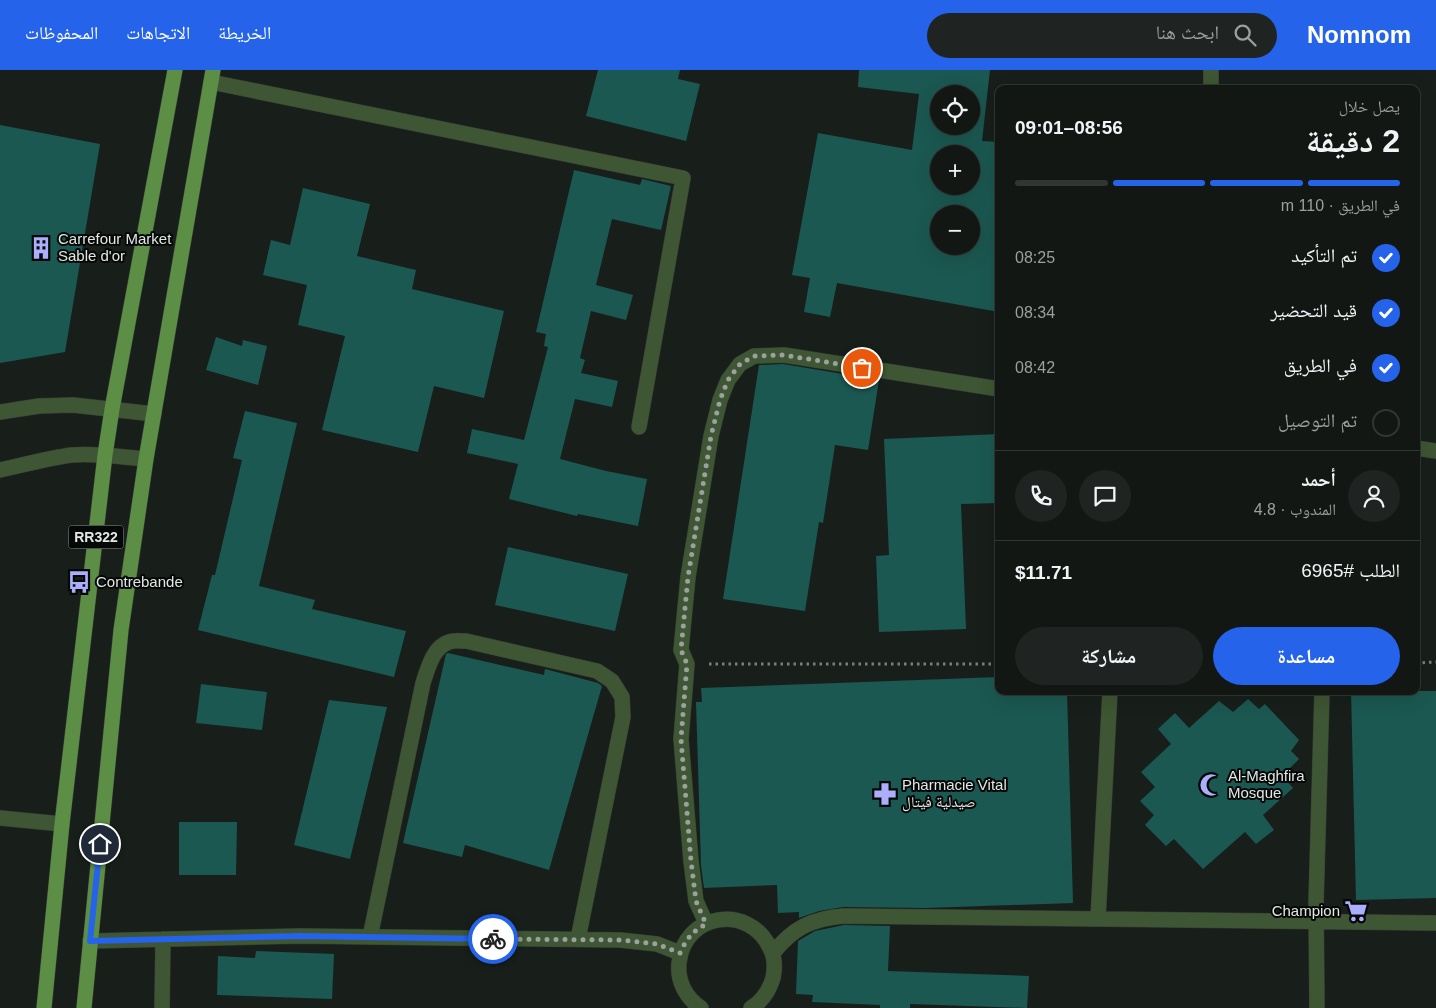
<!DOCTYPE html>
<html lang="ar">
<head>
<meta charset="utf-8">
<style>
  :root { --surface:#121714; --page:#1f2422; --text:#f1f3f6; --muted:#9c9fa0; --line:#313634; --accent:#2563eb }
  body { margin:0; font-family:Helvetica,"Noto Naskh Arabic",sans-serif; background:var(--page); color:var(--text); direction:rtl; height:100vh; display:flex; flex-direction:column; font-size:19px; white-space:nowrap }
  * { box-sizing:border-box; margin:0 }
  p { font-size:16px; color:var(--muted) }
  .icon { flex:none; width:28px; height:28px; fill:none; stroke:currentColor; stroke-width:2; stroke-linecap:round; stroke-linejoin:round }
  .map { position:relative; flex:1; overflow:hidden; direction:ltr }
  .panel { position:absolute; left:995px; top:15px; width:425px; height:610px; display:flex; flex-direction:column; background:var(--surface); border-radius:10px; box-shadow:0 5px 20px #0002,0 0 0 1px var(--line); direction:rtl }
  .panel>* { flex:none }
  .tools { position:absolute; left:930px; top:15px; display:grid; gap:10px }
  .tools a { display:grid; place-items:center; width:50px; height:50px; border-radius:50%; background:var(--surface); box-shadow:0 5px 20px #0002,0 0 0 1px var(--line); font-size:25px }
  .pin { position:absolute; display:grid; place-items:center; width:42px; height:42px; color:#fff; margin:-21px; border:2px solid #fff; border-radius:50%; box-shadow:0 1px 5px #0007 }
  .courier { position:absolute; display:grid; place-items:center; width:50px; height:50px; margin:-25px; border:4px solid #2563eb; border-radius:50%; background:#fff; color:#222; box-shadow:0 1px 6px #0007 }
  .summary em { font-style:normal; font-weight:700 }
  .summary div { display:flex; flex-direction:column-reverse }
  .summary { display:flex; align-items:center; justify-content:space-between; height:85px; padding:0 20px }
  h1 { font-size:32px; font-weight:700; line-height:38px }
  .bar { display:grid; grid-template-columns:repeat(4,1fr); gap:8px 5px; align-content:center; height:60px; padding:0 20px }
  .bar i { height:6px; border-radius:4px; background:var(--line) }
  .bar .on { background:var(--accent) }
  .bar p { grid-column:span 4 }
  .line { display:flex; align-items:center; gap:12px; padding:0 20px; border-top:1px solid var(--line) }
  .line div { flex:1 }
  .round { display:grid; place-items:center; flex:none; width:52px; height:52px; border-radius:26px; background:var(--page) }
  ol { padding:0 20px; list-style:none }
  li { display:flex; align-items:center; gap:15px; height:55px }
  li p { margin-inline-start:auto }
  li .icon { padding:5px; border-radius:50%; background:var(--accent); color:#fff; stroke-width:4 }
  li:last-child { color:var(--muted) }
  li i { width:28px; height:28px; border:2px solid var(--line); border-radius:50% }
  .cta { display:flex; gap:10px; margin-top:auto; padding:10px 20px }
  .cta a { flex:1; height:58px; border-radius:30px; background:var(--accent); color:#fff; font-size:20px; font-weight:700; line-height:58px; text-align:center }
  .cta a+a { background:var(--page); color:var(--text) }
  header { display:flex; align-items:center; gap:30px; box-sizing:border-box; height:70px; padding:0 25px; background:var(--accent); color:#fff }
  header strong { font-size:24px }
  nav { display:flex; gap:28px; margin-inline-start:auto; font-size:18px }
  .search { width:350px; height:45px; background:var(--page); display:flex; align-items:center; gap:12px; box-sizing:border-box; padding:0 18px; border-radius:28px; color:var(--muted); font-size:19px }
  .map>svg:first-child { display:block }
  .building { fill:#1b5851; fill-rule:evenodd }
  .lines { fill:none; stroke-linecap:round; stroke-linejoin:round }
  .minor-casing { stroke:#343b37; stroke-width:16 }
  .major-casing { stroke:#343b37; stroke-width:16 }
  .path { stroke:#797f7b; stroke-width:3; stroke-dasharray:2.5 4; stroke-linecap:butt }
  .minor { stroke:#3e5633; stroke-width:15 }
  .major { stroke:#5d8e45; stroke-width:15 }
  .done { stroke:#9ba19e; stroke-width:5; stroke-dasharray:0 9 }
  .route { stroke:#2563eb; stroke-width:6 }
  .labels { text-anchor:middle; stroke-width:4; stroke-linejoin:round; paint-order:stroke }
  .shield { fill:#050806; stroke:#a0a4a1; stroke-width:1 }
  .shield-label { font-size:14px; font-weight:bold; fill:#e2e7e4 }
  .poi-label { font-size:15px; fill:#e2e7e4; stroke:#050806; text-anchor:start }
</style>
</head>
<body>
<header>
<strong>Nomnom</strong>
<div class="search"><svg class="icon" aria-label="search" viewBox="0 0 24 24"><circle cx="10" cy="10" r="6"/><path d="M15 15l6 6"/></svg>ابحث هنا</div>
<nav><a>الخريطة</a><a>الاتجاهات</a><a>المحفوظات</a></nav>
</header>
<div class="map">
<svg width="1436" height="938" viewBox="0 0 1436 938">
  <rect width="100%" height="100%" fill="#181f1b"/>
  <path class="building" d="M598,0h82l-2,9 22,5 -14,57 -100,-25z
    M859,0h131l-8,71 17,1v170l-162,-29 -7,34 -26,-5 6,-34 -18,-3 26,-142 94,17 7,-56 -61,-7zM939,24h32v32h-32zM939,84h32v32h-32zM939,144h32v32h-32z
    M0,55l100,19 -35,208 -65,11z
    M574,100l66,15 2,-6 29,7 -10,44 -49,-11 -16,66 37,10 -7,25 -35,-9 -11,47 5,2 -4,13 37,8 -6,26 -37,-8 -15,60 46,12 41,8 -9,47 -60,-12 -1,2 -68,-17 9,-35 -51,-11 5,-24 52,11 24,-93 -4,-1 2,-12 -10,-2z
    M303,118l67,16 -13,52 59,14 -4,19 92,22 -20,87 -50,-12 -16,66 -96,-22 23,-94 -47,-11 9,-40 -44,-10 8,-35 19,5z
    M216,267l26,9 1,-6 24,6 -9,39 -52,-15z
    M783,294l96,16 -11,70 -33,-5 -12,78 -4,-1 -14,89 -82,-12 36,-234z
    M245,341l52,12 -38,163 56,14 -3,9 94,22 -12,46 -196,-47 14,-55h3l27,-115 -9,-2z
    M999,364v69l-38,1 5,125 -87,3 -3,-76 13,-1 -5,-116z
    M508,477l120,27 -13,57 -120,-26z
    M448,583l96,22 1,-6 53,14 4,3 -53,184 -84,-25 -3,12 -59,-14 43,-189z
    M999,607v14h68l6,212 -147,5 -83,-1 -24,4 -20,7v-6l-21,1 -1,-28 -73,3 -3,-23 -5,-163h6l-1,-14z
    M201,614l66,8 -5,38 -66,-7z
    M1351,621h85v207l-80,2z
    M1248,629l11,10 6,-5 34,36 -8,11 8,8 -17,17 11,12 -30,27 11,15 -18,14 -11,-12 -42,37 -29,-30 -8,7 -21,-21 9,-10 -14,-14 15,-14 -14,-15 30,-28 -13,-15 17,-16 14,15 30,-27 14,11z
    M329,630l58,7 -37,152 -56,-14z
    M179,752h58l-1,53h-57z
    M844,855l46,1 -2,45 141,5 -2,32 -117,-4v4h-30v-3l-68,-3 1,-7 -17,-1 2,-53 17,-10z
    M256,881l78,3 -2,45 -115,-4 1,-39 37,2z"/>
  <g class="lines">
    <defs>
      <path id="minor" d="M1211,0v19
        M211,12l472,96 -44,249
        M0,342l39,-6 34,-1 81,9
        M1416,378l20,3
        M0,400c24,-5 48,-12 72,-15 25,-2 49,2 74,4
        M0,748l62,6
        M1098,849l12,-228
        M706,853l-10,-22 -5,-40 -10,-122 6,-75 -6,-14 7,-73 23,-141 9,-36 8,-20 12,-16 14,-8 30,-1 215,34
        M370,867l53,-254c5,-15 10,-36 26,-41 5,-2 12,-1 17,-1l131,30 15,10 10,16 1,20 -45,222
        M90,871l210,-5 320,4 37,4 23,9
        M773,883c20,-25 38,-34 70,-37l593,7
        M162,938l1,-69
        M701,938c-15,-10 -24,-27 -22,-45 5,-50 70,-60 91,-15 5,9 5,20 3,30 -4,13 -10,23 -22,30
        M1317,938l-1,-104 6,-213"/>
      <path id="major" d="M44,938l18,-184 43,-369 7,-46 63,-339
        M84,938l37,-378 25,-171 67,-389"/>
    </defs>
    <use href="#minor" class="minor-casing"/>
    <use href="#major" class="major-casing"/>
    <path class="path" d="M1416,593l20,-1
      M709,594h290"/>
    <use href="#minor" class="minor"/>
    <use href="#major" class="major"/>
  </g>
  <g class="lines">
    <path class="done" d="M493,869l127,1 37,4 23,9c7,-15 12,-21 26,-29l-10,-23 -5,-40 -10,-122 6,-75 -6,-14 7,-73 23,-141 9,-36 8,-20 12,-16 14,-8 30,-1 78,13"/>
    <path class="route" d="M100,774l-10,97 210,-5 193,3"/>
  </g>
  <defs>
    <symbol id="building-bare" viewBox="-9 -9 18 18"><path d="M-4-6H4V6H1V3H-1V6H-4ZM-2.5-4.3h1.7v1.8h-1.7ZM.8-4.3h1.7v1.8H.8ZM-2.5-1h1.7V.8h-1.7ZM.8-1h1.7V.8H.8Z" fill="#abaffb" stroke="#050806" stroke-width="2.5" paint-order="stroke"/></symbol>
    <symbol id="bus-bare" viewBox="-9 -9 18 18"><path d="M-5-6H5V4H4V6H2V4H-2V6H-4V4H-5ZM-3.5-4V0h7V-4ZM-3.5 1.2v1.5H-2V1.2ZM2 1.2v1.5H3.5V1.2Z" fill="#abaffb" stroke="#050806" stroke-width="2.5" paint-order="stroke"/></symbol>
    <symbol id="mosque-bare" viewBox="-9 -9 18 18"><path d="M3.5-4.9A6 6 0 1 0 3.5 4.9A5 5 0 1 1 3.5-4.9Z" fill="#abaffb" stroke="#050806" stroke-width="2.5" paint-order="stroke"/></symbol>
    <symbol id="pharmacy-bare" viewBox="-9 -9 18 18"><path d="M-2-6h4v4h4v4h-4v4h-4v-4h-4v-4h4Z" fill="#abaffb" stroke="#050806" stroke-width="2.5" paint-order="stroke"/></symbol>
    <symbol id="supermarket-bare" viewBox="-9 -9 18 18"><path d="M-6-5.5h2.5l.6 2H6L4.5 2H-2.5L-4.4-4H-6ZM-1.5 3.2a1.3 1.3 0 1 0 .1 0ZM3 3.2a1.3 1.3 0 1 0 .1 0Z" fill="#abaffb" stroke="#050806" stroke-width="2.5" paint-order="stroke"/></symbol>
  </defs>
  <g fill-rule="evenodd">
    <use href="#building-bare" x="25" y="162" width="32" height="32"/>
    <use href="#bus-bare" x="63" y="496" width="32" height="32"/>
    <use href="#mosque-bare" x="1195" y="699" width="32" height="32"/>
    <use href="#pharmacy-bare" x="869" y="708" width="32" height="32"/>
    <use href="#supermarket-bare" x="1340" y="825" width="32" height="32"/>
  </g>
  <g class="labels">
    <rect class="shield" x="68.5" y="455.5" width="55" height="23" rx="4"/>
    <g class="shield-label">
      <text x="96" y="472">RR322</text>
    </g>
    <g class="poi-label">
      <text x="58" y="174">Carrefour Market<tspan x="58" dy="17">Sable d'or</tspan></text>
      <text x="96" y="517">Contrebande</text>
      <text x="1228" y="711">Al-Maghfira<tspan x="1228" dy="17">Mosque</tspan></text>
      <text x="902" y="720">Pharmacie Vital<tspan x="902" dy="17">صيدلية فيتال</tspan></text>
      <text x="1340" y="846" text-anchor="end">Champion</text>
    </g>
  </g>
</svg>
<div class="tools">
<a><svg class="icon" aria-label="locate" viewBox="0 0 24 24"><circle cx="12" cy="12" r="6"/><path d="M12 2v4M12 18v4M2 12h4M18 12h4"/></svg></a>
<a>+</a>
<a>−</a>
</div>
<div class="pin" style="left:862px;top:298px;background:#ea580c"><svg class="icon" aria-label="bag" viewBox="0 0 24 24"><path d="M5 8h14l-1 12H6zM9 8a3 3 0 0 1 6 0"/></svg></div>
<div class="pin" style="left:100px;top:774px;background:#1f2937"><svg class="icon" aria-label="home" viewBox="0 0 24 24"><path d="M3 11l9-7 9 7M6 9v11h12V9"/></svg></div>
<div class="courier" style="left:493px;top:869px"><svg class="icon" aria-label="bike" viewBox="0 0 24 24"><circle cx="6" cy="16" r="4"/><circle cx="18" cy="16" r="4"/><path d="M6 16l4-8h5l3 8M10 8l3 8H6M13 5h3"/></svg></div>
<section class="panel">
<div class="summary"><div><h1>2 دقيقة</h1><p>يصل خلال</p></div><em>08:56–09:01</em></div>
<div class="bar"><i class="on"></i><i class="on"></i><i class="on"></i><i></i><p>في الطريق · 110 m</p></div>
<ol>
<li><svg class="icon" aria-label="check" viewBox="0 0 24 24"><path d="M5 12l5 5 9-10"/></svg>تم التأكيد<p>08:25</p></li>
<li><svg class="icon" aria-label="check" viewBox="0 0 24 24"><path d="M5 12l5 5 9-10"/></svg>قيد التحضير<p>08:34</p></li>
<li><svg class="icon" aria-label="check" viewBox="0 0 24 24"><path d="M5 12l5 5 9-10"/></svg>في الطريق<p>08:42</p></li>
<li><i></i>تم التوصيل</li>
</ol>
<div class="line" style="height:90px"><a class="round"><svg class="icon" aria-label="person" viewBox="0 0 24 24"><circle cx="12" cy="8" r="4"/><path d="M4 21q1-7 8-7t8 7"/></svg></a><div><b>أحمد</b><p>المندوب · 4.8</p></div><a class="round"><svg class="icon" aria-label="chat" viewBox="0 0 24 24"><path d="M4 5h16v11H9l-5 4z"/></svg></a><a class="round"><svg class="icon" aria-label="phone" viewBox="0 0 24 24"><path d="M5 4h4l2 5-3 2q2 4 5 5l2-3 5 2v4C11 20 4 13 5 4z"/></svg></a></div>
<div class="line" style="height:65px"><div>الطلب #6965</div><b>$11.71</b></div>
<div class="cta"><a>مساعدة</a><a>مشاركة</a></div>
</section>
</div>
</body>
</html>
